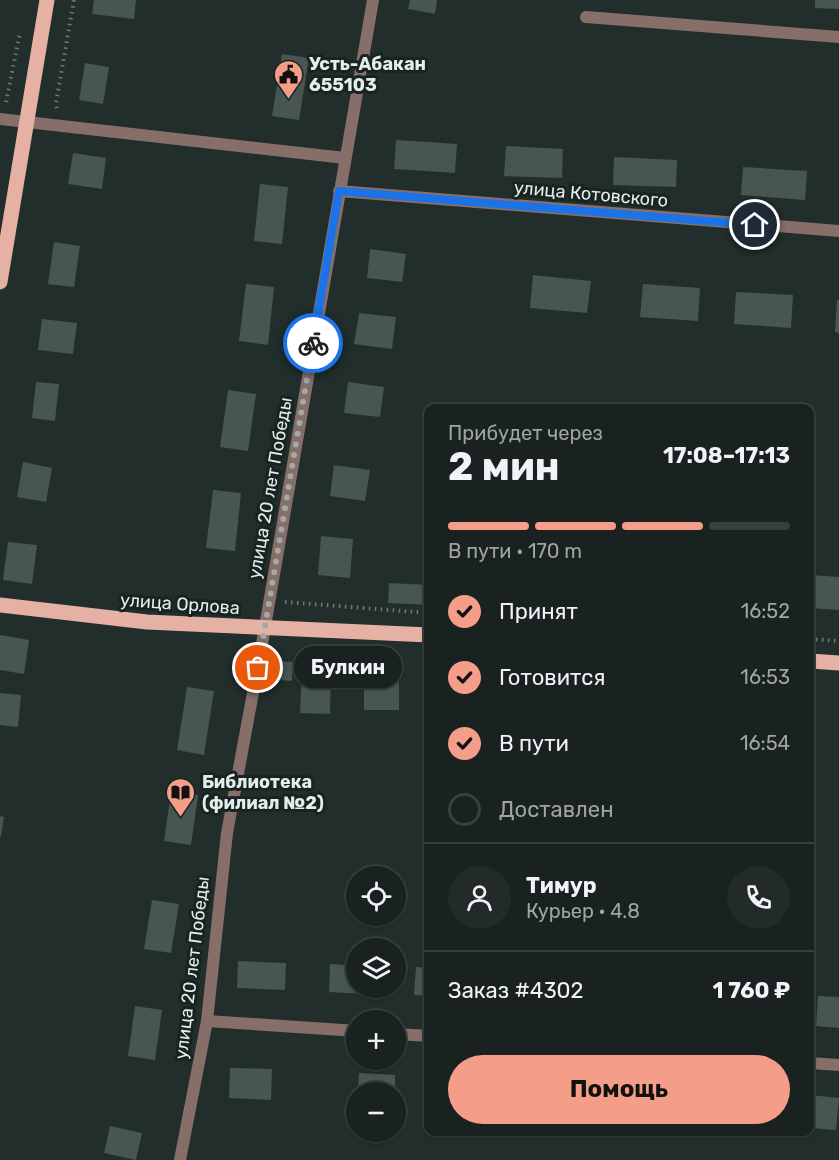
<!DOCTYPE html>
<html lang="ru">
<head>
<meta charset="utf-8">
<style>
  :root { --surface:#192221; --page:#222a2a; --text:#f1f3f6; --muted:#9fa4a5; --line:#373f3f; --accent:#f49e89 }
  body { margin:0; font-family:Rubik,sans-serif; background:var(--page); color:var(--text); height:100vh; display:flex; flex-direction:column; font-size:22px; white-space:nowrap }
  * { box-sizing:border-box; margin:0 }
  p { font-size:20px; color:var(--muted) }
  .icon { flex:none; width:33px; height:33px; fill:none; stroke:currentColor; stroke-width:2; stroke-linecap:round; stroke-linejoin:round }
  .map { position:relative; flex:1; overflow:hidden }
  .drawer { position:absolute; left:424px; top:404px; width:390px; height:732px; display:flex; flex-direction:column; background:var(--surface); border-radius:12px; box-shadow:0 2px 4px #0004,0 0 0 2px var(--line) }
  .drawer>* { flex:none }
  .tools { position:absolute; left:346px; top:866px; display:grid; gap:12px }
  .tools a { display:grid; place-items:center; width:60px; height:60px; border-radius:50%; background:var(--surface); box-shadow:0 2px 4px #0004,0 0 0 2px var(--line); font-size:30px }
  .pin { position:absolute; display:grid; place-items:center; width:51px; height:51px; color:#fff; margin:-26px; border:3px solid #fff; border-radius:50%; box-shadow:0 2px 6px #0007 }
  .courier { position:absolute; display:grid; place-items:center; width:60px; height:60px; margin:-30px; border:4px solid #1a73e8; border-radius:50%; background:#fff; color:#222; box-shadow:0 2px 8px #0007 }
  .bubble { position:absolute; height:42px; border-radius:21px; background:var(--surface); box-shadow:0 2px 4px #0004,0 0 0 2px var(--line); font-size:20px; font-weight:700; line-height:42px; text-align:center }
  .overview em { font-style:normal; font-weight:700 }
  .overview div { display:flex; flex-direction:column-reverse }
  .overview { display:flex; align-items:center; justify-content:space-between; height:102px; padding:0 24px }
  h1 { font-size:39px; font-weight:700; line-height:45px }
  .bar { display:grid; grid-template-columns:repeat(4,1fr); gap:9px 6px; align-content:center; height:72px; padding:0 24px }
  .bar i { height:8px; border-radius:4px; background:var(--line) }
  .bar .active { background:var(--accent) }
  .bar p { grid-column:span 4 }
  .line { display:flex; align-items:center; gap:15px; padding:0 24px; border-top:2px solid var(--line) }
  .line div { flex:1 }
  .round { display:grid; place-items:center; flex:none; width:63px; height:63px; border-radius:32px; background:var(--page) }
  ol { padding:0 24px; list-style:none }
  li { display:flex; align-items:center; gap:18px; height:66px }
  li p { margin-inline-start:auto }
  li .icon { padding:6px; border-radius:50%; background:var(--accent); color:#111; stroke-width:4 }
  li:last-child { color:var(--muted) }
  li i { width:33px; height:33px; border:3px solid var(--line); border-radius:50% }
  .action { display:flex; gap:12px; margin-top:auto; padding:12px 24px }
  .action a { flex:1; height:69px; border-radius:36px; background:var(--accent); color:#111; font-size:24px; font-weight:700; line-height:69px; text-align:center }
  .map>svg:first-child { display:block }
  .building { fill:#475553 }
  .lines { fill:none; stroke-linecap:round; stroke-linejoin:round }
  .path { stroke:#6f7a78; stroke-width:4; stroke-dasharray:1.5 4.5; stroke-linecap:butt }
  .minor { stroke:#876e68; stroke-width:12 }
  .primary { stroke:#e4b1a4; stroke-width:15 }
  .done { stroke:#a0aaa8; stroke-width:6; stroke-dasharray:0 10.8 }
  .route { stroke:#1a73e8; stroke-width:8 }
  .labels { text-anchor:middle; stroke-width:6; stroke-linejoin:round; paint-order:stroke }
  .poi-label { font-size:18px; font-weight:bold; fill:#e4edeb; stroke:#172422; text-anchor:start }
  .street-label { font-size:18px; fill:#e4edeb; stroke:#172422 }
</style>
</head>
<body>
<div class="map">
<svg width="839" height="1160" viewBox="0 0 839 1160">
  <rect width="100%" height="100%" fill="#212e2c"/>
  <path class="building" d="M94,0h42l-2,19 -42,-5z
    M410,0h27l-2,14 -27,-5z
    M815,0h24v9l-24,-1z
    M282,54l27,4 -10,62 -27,-4z
    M85,63l24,4 -6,37 -24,-4z
    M396,140l61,4 -2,29 -61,-4z
    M506,146l57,3 -1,29 -58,-2z
    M73,153l33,5 -4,31 -34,-5z
    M614,157l63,3 -1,27 -63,-2z
    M743,167l64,4 -2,29 -64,-5z
    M260,184l28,3 -6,57 -28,-3z
    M54,242l26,4 -6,41 -26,-3z
    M370,249l36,5 -4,28 -35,-4z
    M533,275l58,6 -4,32 -57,-5z
    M246,284l28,3 -6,58 -29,-4z
    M643,284l57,4 -2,33 -58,-4z
    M736,292l57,3 -2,33 -57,-4z
    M837,300h2v33l-4,-1z
    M359,313l37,4 -4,32 -38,-5z
    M42,319l35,4 -4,31 -35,-4z
    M36,382l23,2 -4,37 -23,-3z
    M348,382l36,5 -4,30 -36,-4z
    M228,390l28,4 -8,57 -28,-4z
    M23,462l29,6 -6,34 -29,-5z
    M334,465l36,5 -5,31 -35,-5z
    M213,490l28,3 -6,58 -29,-3z
    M321,536l32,3 -3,39 -32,-3z
    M8,542l29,3 -5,39 -29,-4z
    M810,575l29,2v33l-29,-2z
    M389,583l40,2v20l-41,-2z
    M0,635l29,5 -5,34 -24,-4z
    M276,661l17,1 -1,19 -12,-1 1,-10h-5z
    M302,672l29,1 -1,41 -30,-1z
    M364,673h35v37h-35z
    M187,687l27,4 -10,64 -27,-5z
    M0,693l21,2 -3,32 -18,-2z
    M171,792l27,3 -7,50 -27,-4z
    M0,816l4,1 -3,20h-1z
    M152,900l27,4 -8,49 -27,-4z
    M238,961l48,2 -1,27 -48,-2z
    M330,964l27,2v21h12l-1,7 -39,-2z
    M416,967l13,1v28l-15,-1z
    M818,996l21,1v31l-23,-2z
    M135,1006l27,4 -7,50 -27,-4z
    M230,1068l42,1 -1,31 -42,-2z
    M359,1073l36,2v17h-37z
    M810,1095l29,3 -3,32 -26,-2z
    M110,1126l32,7 -6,27 -32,-7z"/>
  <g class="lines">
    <path class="path" d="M6,102l14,-69
      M57,108l-1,-5 18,-103
      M285,602l144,11
      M810,639l29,2"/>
    <path class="minor" d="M586,17l253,20
      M0,119l345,39
      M339,191l500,40
      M207,1021l150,10
      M396,1034l33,2
      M810,1063l29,2
      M180,1160l27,-139 20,-188 35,-189 111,-644"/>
    <path class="primary" d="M0,282l47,-282
      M0,605l147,17 282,13
      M810,661l29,2"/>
  </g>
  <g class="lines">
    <path class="done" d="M258,668l55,-325"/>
    <path class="route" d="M313,343l26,-152 416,34"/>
  </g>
  <defs>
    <symbol id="civic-pin" viewBox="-11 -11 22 30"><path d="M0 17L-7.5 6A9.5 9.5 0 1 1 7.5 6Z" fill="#f49e89" stroke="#172422"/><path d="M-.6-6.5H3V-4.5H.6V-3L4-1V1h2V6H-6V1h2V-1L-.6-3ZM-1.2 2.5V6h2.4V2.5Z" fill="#111"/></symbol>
    <symbol id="library-pin" viewBox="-11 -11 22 30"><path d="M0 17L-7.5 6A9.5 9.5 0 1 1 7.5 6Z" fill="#f49e89" stroke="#172422"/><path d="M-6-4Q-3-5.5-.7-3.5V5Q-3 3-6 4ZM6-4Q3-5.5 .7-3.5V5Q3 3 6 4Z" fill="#111"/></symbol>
  </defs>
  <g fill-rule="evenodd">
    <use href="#civic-pin" x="272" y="58" width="33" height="45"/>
    <use href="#library-pin" x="164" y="776" width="33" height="45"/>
  </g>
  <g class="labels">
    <g class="poi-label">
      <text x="309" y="70">Усть-Абакан<tspan x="309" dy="21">655103</tspan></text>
      <text x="202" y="788">Библиотека<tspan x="202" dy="21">(филиал №2)</tspan></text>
    </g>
    <g class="street-label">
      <text transform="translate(591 194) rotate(5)" y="6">улица Котовского</text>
      <text transform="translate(270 488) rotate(-80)" y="6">улица 20 лет Победы</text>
      <text transform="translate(180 604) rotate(4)" y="6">улица Орлова</text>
      <text transform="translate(192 968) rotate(-83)" y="6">улица 20 лет Победы</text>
    </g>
  </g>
</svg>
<div class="tools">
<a><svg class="icon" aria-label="locate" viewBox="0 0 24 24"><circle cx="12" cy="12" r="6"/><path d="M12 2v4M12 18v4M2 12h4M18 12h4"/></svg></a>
<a><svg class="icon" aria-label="layers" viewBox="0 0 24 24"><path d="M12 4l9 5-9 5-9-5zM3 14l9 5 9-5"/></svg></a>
<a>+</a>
<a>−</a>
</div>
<div class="pin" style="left:258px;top:668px;background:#ea580c"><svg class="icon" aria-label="bag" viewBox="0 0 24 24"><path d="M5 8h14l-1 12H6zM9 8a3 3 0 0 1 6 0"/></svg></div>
<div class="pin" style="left:755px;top:225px;background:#1f2937"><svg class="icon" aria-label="home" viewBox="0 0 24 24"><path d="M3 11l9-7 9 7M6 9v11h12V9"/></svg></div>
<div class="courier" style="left:313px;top:343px"><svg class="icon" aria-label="bike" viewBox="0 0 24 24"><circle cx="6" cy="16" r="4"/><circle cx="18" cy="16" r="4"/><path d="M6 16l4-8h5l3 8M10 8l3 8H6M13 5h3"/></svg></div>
<div class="bubble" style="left:294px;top:646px;width:108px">Булкин</div>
<section class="drawer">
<div class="overview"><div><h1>2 мин</h1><p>Прибудет через</p></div><em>17:08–17:13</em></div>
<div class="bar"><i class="active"></i><i class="active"></i><i class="active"></i><i></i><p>В пути · 170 m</p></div>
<ol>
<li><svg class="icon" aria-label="check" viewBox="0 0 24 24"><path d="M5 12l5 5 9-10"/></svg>Принят<p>16:52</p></li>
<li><svg class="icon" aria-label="check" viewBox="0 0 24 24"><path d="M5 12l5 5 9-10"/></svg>Готовится<p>16:53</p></li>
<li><svg class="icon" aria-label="check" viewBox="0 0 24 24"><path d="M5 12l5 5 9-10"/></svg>В пути<p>16:54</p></li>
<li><i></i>Доставлен</li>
</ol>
<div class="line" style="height:108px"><a class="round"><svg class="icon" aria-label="person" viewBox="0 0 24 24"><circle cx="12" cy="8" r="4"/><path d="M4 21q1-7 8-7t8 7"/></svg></a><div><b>Тимур</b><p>Курьер · 4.8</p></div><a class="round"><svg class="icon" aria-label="phone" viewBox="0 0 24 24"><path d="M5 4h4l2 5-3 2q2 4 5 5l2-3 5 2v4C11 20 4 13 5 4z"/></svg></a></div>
<div class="line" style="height:78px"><div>Заказ #4302</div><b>1 760 ₽</b></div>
<div class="action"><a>Помощь</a></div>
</section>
</div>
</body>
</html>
